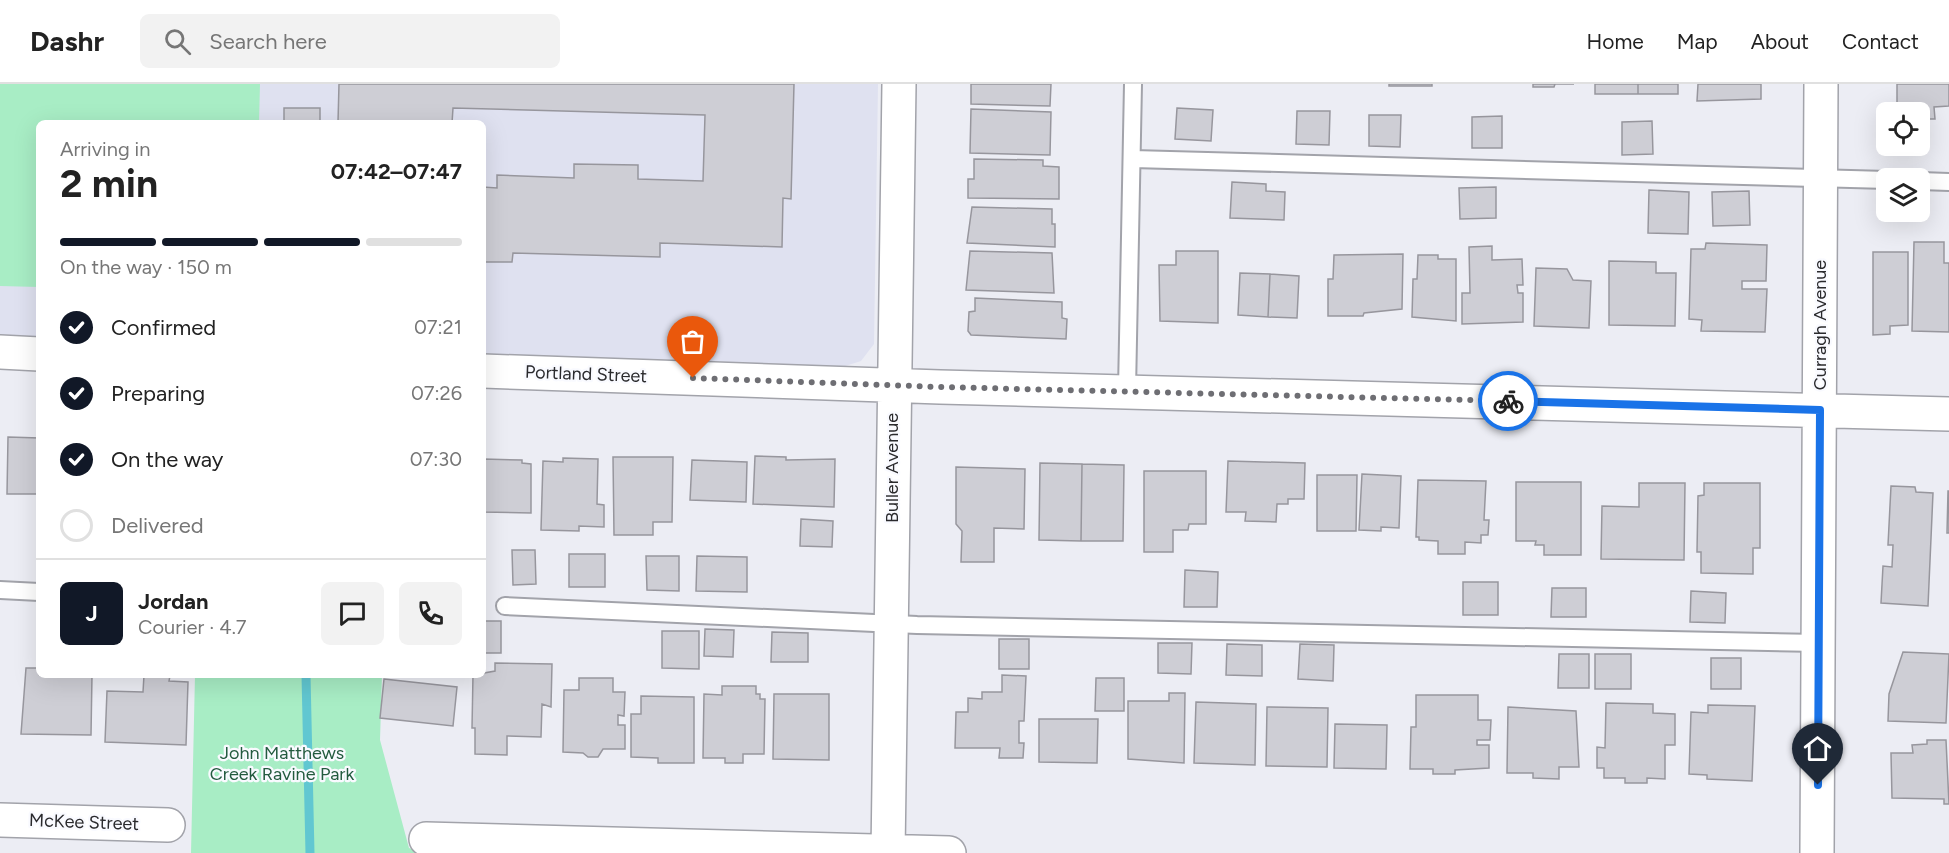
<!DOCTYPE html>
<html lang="en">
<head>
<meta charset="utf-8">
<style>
  :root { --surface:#fff; --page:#f2f2f2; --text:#222; --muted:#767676; --line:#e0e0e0; --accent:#111827 }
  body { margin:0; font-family:Figtree,sans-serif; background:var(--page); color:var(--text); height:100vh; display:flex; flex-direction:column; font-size:22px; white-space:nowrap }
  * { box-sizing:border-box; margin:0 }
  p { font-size:20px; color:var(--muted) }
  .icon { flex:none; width:33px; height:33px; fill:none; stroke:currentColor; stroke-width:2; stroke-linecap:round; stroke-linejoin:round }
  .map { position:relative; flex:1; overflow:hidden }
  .side { position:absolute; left:36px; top:36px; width:450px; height:558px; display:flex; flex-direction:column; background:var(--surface); border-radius:9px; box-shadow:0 6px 24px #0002 }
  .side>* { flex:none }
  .buttons { position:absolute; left:1876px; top:18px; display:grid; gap:12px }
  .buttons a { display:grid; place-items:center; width:54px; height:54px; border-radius:9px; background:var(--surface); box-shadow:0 6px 24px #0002; font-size:30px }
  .pin { position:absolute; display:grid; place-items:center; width:51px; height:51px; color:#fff; margin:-62px -26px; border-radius:50% 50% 50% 0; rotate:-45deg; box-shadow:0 0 6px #0007 }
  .pin .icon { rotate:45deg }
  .courier { position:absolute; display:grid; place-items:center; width:60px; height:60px; margin:-30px; border:4px solid #1a73e8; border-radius:50%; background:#fff; color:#222; box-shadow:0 2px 8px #0007 }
  .overview em { font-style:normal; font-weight:700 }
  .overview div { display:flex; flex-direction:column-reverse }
  .overview { display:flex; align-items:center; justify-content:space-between; height:102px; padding:0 24px }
  h1 { font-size:39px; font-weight:700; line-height:45px }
  .bar { display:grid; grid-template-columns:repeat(4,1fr); gap:9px 6px; align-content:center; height:72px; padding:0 24px }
  .bar i { height:8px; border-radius:4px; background:var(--line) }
  .bar .current { background:var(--accent) }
  .bar p { grid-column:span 4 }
  .line { display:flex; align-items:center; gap:15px; padding:0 24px; border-top:2px solid var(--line) }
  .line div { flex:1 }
  .round { display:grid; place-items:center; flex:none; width:63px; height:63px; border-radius:9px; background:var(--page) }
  ol { padding:0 24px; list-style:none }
  li { display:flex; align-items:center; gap:18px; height:66px }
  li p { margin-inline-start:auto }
  li .icon { padding:6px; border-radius:50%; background:var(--accent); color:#fff; stroke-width:4 }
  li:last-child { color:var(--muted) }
  li i { width:33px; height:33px; border:3px solid var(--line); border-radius:50% }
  header { display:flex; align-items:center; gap:36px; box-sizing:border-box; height:84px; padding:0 30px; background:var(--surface); border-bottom:2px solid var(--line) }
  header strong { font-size:28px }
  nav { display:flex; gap:33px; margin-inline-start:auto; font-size:21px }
  .search { width:420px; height:54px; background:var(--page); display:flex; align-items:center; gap:15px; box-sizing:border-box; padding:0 21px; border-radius:9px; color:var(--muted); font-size:22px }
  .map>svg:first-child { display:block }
  .built { fill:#dfe1f0 }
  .green { fill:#a8edc5 }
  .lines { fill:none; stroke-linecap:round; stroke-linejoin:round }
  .stream { stroke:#61c7d1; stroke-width:9 }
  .building { fill:#ceced5; stroke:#97969d; stroke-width:1.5 }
  .service-casing { stroke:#a2a3aa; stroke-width:20 }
  .minor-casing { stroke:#a2a3aa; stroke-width:36 }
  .service { stroke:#fff; stroke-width:16 }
  .minor { stroke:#fff; stroke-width:33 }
  .done { stroke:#6e6e73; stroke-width:6; stroke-dasharray:0 10.8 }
  .route { stroke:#1a73e8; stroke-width:8 }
  .labels { text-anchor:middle; stroke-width:4.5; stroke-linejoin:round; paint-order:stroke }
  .street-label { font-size:18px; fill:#2a2a2d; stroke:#f9faff }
  .park-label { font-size:18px; fill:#235b3f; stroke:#f9faff }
</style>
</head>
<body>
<header>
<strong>Dashr</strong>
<div class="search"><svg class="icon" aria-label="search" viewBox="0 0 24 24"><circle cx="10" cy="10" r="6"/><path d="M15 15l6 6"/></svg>Search here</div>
<nav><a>Home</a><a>Map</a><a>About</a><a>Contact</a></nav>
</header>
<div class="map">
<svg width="1949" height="769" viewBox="0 0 1949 769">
  <rect width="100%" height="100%" fill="#ecedf4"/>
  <path class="built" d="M0,0h878l-4,260 -13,17 -19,6 -359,-12v-232h-444v215l-39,-2z"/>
  <path class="green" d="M0,0h260l-1,39h-220v164l-39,-1z
    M195,591h187l-2,65 29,108 12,5h-230z"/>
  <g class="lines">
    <path class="stream" d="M306,591l4,178"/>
  </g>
  <path class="building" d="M339,0h455l-3,115 -8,-1 -1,49 -122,-4v14l-147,-4 -1,9h-29v-75l14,1v-13l77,3v-14l64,1v14l65,2 2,-66 -252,-7 -1,15h-108l-6,-1z
    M971,0h80l-1,22 -79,-2z
    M1389,0h43v2h-43z
    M1533,0h41h-19l-1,3h-21z
    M1595,0h43v10h-43z
    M1638,0h40v10h-40z
    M1698,0h63v15l-64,2z
    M1897,0h52v22l-15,1 1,12h-15v-7h-23z
    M284,24h36v15h-36z
    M1177,24l36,2 -2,31 -36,-2z
    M971,25l80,3 -1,43 -80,-2z
    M1297,27h33l-1,34 -33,-1z
    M1369,31h32l-1,32 -31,-1z
    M1502,32v32h-30v-31z
    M1652,37l1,33 -31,1v-33z
    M974,75l69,1v6l16,1v32l-91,-1v-19h6z
    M1232,98l34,2v7l19,1 -1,28 -54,-2z
    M1496,103v31l-36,1 -1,-31z
    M1649,106l40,2 -1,42 -40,-1z
    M1749,107l1,34 -37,1 -1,-34z
    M972,123l80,2v15h3v23l-88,-4z
    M1914,158h30v21h5v69l-37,-1z
    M1706,159l61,2 -1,36h-24v8h25l-2,43 -64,-1 1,-11 -13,-1 2,-70h14z
    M1492,162v14l30,-1 1,26h-6l1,8h5v29l-61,2v-31h8l-1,-46z
    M970,167l82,2 2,40 -88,-3z
    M1176,167h42v72l-58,-2 -1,-56h17z
    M1873,168h35v73l-18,1v8l-17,1z
    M1403,170l-1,55 -38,4 -1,3h-35v-37h5l1,-24z
    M1418,171h20v4h18v62l-44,-4 1,-38h4z
    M1609,177l47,1v11h20l-1,53 -66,-1z
    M1536,184l31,1 6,11 18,1 -2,47 -55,-2z
    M1240,189l30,1 -2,43 -30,-2z
    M1270,190l29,2 -2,42 -29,-1z
    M975,214l87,4v16l5,1 -1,20 -95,-4 -3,-4 1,-19 6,-1z
    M8,353l31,1v56h-32z
    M755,372l31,1v3l49,-1 -1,48 -81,-3z
    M613,373h60l-1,65h-19v13h-39z
    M563,374l35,1 -1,45 7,1v22l-25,-1v5l-38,-1 2,-69 20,1z
    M483,375l39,1v3l9,1v49l-48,-1z
    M692,376l55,2 -1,40 -56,-2z
    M1228,377l77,2 -1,36h-16v5h-11l-1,18 -31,-1 1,-9h-20z
    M1040,379l42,1 -1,77 -42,-1z
    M1082,380l42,1 -1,76h-42z
    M956,383l69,2 -1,60 -30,-1v34h-33l1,-31 -6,-7z
    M1144,387h62v53h-17l-1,6h-15v22h-29z
    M1362,390l39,2 -2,52 -18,-1v4l-22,-1z
    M1317,391h40l-1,56h-39z
    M1418,396l68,1 -2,39h5l-1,15h-7v8l-16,-1v12h-27v-13l-19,-1v-3h-3z
    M1516,398h65v73h-37v-10h-9l1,-4h-20z
    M1639,399h46l-1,77 -83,-1 1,-53 37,1z
    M1704,399h56v65h-7v26l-52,-1v-21h-4l1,-56 6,-1z
    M1891,402l24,1 1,5 17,1 -5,113 -47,-3 2,-37 9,1 1,-22h-5z
    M1948,407h1v42h-2z
    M801,435l32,2 -1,26 -32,-1z
    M512,466h23l1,34 -23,1z
    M569,470h36v33h-36z
    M646,472h33v35l-32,-1z
    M697,472l50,1v35l-51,-1z
    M1185,486l33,2 -1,35h-33z
    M1463,498h35v33h-35z
    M1552,504h34v29h-35z
    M1691,507l35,2 -1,30 -35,-1z
    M483,537h18v32h-18z
    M705,545l29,1 -1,27 -29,-1z
    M662,547h37v38l-37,-1z
    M772,548l36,1v29h-37z
    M999,555h30v30h-30z
    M1158,559h34l-1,31 -33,-1z
    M1227,560l35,1v31l-36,-1z
    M1300,560l34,1 -1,36 -35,-2z
    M1903,568l46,2 -3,69 -58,-2 1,-27z
    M1559,570h30v34h-31z
    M1595,570h36v35h-36z
    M1711,574h30v31h-30z
    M495,579l57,1 -1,43 -9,-3 -1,33 -34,-1v19l-32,-1v-26h-3l1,-53 22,-4z
    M26,584h13v7h53l-1,60 -70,-1z
    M144,591l26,1 -1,5 19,1 -2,63 -81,-3 2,-51 36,1z
    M1002,591l24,1 -2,45h-5v22h5l-1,15h-24l1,-10h-45l1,-36h12v-14l14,1v-7h20z
    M579,594h34v14h12l-1,24 -6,-1v10h7v24h-22l-5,8h-10l-5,-4 -20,-1 1,-62h15z
    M1096,594h28v33h-29z
    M384,595l73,8 -4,39 -73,-8z
    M722,602h34v8h4v5h5l-1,55h-21v9h-18v-5h-22l1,-64 18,1z
    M1169,609h16l-1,70 -56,-4v-58h41z
    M774,610h55v66l-56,-1z
    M1416,611h62v25h13l-1,20h-13v5h12v23l-34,2v4h-22v-5h-23l1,-42h5z
    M641,612l53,1v66h-36v-5l-27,-1v-43h10z
    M1196,618l60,2 -1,61 -61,-2z
    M1606,619l47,1v9l22,1v31h-10v34l-18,-1v5h-22v-5h-21v-10h-7v-21l8,1z
    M1708,621l47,1 -3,75 -45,-2v-4l-18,-1 2,-62 17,1z
    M1267,623l61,1 -1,59 -61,-1z
    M1508,623l68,4 3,56h-20v12l-26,-1v-5h-26z
    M1039,635h59l-1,44 -58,-1z
    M1335,640l52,1 -1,44 -52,-1z
    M1927,656h19l3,64h-5v-5l-52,-1 -1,-45h22l-1,-8 15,-1z"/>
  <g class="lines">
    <defs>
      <path id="service" d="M1133,75l754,21
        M1920,97l29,1
        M1127,306l6,-306
        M0,506l39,2
        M505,522l412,19 902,18"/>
      <path id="minor" d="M0,268l39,2
        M483,287l457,16 1009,27
        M0,736l168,5
        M426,755l523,14
        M888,769l11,-769
        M1817,769l4,-769"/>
    </defs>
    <use href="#service" class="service-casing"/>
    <use href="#minor" class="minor-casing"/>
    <use href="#service" class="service"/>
    <use href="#minor" class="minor"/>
  </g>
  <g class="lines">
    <path class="done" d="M693,294l247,9 568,14"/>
    <path class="route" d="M1508,317l312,9 -2,375"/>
  </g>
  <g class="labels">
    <g class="street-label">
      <text transform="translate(1820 241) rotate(-90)" y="6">Curragh Avenue</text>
      <text transform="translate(586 290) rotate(2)" y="6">Portland Street</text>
      <text transform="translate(892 384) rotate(-90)" y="6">Buller Avenue</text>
      <text transform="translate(84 738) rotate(2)" y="6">McKee Street</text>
    </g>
    <g class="park-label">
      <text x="282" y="675">John Matthews<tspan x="282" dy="21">Creek Ravine Park</tspan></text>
    </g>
  </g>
</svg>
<div class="buttons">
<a><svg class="icon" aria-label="locate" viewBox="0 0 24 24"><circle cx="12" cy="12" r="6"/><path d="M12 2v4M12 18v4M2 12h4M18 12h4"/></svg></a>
<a><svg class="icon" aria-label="layers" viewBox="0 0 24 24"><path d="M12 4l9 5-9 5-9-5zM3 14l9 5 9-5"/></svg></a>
</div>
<div class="pin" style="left:693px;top:294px;background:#ea580c"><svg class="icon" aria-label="bag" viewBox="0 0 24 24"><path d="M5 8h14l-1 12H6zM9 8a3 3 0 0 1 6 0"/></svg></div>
<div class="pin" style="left:1818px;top:701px;background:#1f2937"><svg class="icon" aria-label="home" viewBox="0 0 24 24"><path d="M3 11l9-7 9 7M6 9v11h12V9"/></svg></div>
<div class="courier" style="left:1508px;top:317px"><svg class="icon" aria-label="bike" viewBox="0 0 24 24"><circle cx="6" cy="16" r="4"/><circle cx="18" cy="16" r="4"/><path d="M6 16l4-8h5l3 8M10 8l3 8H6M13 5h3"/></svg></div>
<section class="side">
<div class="overview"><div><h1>2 min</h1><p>Arriving in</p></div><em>07:42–07:47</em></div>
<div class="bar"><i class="current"></i><i class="current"></i><i class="current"></i><i></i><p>On the way · 150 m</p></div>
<ol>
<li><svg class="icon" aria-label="check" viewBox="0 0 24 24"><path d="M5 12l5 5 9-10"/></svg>Confirmed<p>07:21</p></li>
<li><svg class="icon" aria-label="check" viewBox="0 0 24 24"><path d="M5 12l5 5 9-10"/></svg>Preparing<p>07:26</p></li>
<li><svg class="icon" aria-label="check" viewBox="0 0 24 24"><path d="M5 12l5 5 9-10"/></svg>On the way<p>07:30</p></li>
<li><i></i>Delivered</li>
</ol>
<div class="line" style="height:108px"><b class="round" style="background:var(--accent);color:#fff">J</b><div><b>Jordan</b><p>Courier · 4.7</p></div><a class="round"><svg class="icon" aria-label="chat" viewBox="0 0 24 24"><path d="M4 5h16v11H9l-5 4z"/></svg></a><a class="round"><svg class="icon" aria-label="phone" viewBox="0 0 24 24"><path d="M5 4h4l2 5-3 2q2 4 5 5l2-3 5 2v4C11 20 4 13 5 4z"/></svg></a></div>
</section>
</div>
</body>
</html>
